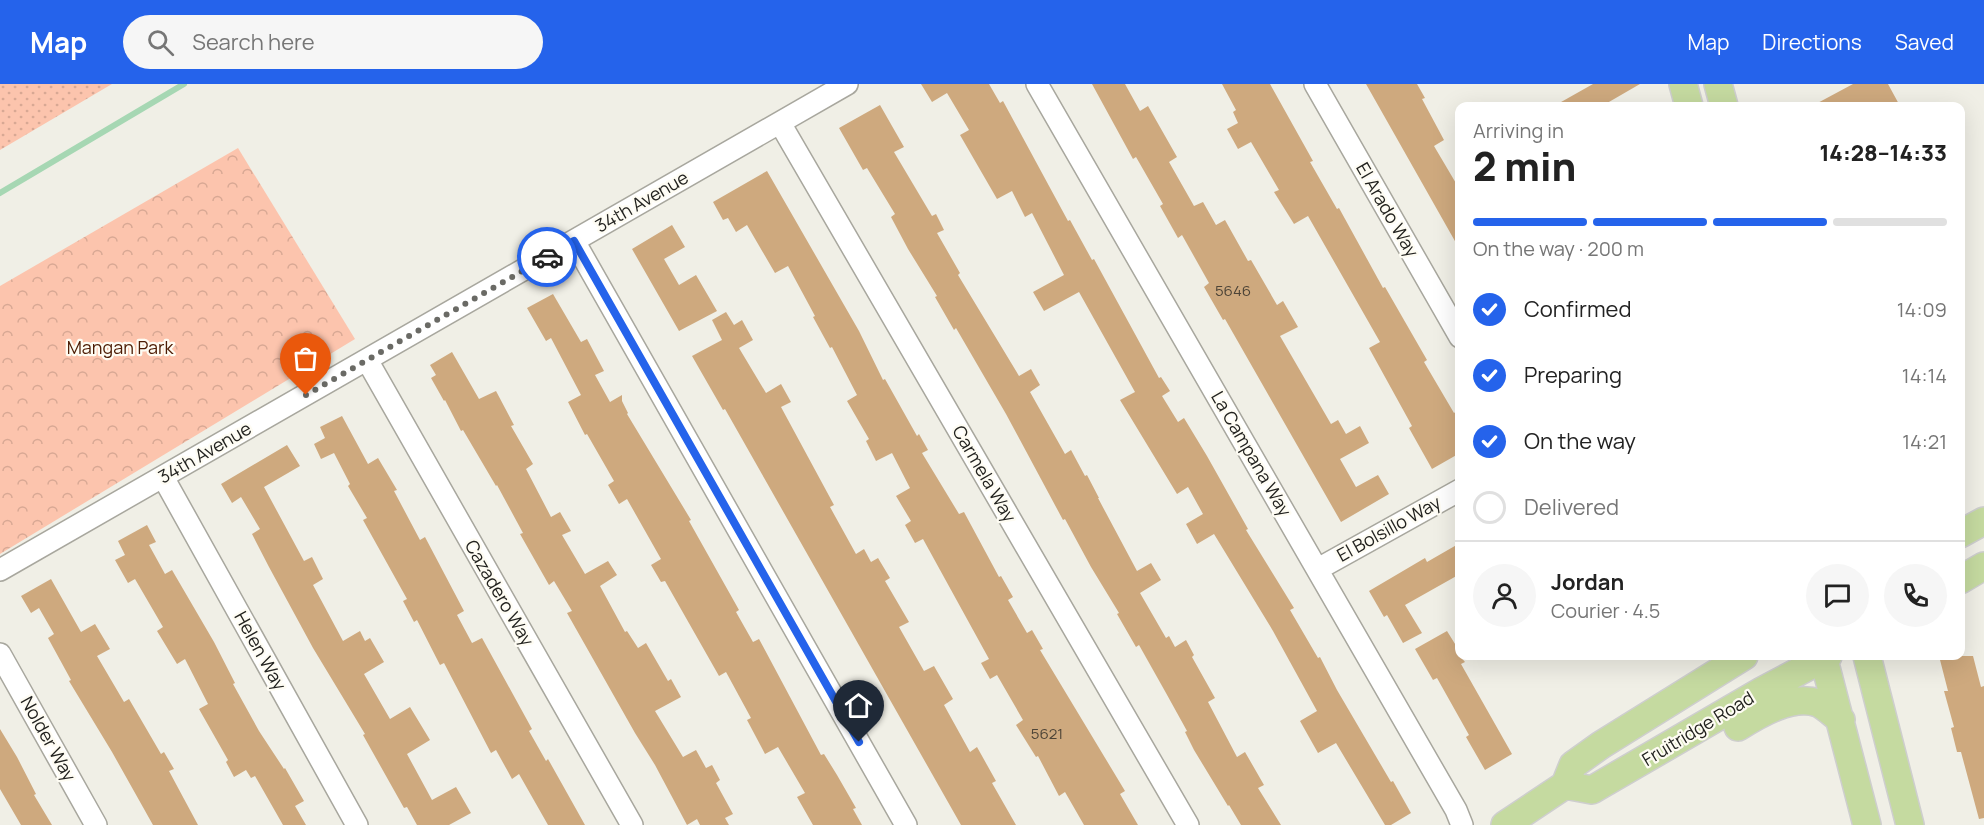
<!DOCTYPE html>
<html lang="en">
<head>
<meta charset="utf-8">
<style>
  :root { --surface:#fff; --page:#f6f6f6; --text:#222; --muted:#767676; --line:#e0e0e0; --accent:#2563eb }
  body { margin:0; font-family:Manrope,sans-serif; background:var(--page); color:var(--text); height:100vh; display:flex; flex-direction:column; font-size:22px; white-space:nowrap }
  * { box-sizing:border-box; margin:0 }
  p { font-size:20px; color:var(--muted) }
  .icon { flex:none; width:33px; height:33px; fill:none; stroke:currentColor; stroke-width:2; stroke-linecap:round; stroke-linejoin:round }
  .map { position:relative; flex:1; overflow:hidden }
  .side { position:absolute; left:1455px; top:18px; width:510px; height:558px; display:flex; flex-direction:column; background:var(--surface); border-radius:12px; box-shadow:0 6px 24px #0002 }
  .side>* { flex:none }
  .pin { position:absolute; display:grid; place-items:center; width:51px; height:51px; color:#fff; margin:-62px -26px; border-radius:50% 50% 50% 0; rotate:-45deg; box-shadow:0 0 6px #0007 }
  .pin .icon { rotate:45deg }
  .courier { position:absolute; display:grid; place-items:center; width:60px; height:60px; margin:-30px; border:4px solid #2563eb; border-radius:50%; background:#fff; color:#222; box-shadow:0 2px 8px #0007 }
  .head em { font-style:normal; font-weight:800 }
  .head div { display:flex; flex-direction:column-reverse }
  .head { display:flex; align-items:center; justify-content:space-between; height:102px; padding:0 18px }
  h1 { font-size:39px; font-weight:800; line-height:45px }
  .bar { display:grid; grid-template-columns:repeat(4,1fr); gap:9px 6px; align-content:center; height:72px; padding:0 18px }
  .bar i { height:8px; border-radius:4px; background:var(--line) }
  .bar .on { background:var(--accent) }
  .bar p { grid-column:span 4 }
  .line { display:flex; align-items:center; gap:15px; padding:0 18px; border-top:2px solid var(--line) }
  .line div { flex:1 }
  .round { display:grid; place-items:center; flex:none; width:63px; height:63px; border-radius:32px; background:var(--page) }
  ol { padding:0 18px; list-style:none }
  li { display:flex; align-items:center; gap:18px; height:66px }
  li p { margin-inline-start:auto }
  li .icon { padding:6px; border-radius:50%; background:var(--accent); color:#fff; stroke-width:4 }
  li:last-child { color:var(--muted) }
  li i { width:33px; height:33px; border:3px solid var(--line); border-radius:50% }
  header { display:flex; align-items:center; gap:36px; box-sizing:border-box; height:84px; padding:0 30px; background:var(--accent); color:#fff }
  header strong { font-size:28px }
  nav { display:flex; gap:33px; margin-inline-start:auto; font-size:21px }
  .search { width:420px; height:54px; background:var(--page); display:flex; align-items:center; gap:15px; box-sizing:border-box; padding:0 21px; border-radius:33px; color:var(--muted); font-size:22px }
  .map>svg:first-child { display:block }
  .grass { fill:url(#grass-dots) }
  .park { fill:url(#park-crowns) }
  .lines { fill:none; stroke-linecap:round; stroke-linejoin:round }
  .stream { stroke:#a6d7b3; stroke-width:6 }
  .building { fill:#cea97e }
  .minor-casing { stroke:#a8a79e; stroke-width:24 }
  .major-casing { stroke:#cecece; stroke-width:30 }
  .minor { stroke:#fff; stroke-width:21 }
  .major { stroke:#c5daa0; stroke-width:27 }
  .done { stroke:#6a6a65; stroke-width:6; stroke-dasharray:0 10.8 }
  .route { stroke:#2563eb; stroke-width:8 }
  .labels { text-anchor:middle; stroke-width:4.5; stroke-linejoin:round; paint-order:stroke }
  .number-label { font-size:15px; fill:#4d4437 }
  .street-label { font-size:18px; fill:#22221f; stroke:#fefcf3 }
  .park-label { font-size:18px; fill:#4c1b03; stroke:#fefcf3 }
</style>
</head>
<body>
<header>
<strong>Map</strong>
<div class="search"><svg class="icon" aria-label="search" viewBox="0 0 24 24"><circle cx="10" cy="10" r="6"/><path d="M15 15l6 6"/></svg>Search here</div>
<nav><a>Map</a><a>Directions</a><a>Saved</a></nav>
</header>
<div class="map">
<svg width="1984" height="741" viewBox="0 0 1984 741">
  <defs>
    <pattern id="grass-dots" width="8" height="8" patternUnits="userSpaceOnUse" patternTransform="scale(1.5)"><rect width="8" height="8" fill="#fcc4ad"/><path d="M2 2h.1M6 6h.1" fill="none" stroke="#d8a894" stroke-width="1.8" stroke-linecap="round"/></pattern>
    <pattern id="park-crowns" width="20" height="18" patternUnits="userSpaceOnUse" patternTransform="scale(1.5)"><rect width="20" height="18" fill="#fcc4ad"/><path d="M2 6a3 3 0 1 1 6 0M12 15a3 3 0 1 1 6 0" fill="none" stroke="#d8a894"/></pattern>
  </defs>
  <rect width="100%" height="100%" fill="#f0efe6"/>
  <path class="grass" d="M0,0h112l-112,66z"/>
  <path class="park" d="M238,64l117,191 -355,215v-268z"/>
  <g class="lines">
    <path class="stream" d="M0,109l184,-109"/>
  </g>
  <path class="building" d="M921,0h68l11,19 3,-2 65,120 2,-1 22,40 2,-1 65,119 2,-1 9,14 -8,5 16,26 6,-4 23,38 41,73 -2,1 48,78 -4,2 28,48 2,-1 17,33 54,92 2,-1 18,32 -20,12h-6l-49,-82 -18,10 -18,-32 17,-10 -44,-80 -59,-97 -17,10 -11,-20 17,-10 -15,-27 -11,7 -57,-94 15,-8 -56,-100 -35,19 -11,-19 31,-17 -32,-62 -7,4 -13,-26 -15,8 -37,-64 9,-5 -22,-37 -15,9z
    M1092,0h33l15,27 8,-5 29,51 -8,5 25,44 9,-4 13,23 9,-5 23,41 3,-1 26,45 6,-4 15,26 -18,9 51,88 7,-4 8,14 14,-8 9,17 -29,16 16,28 22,-12 11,19 -48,28 -116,-203 -2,1 -19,-33 5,-4 -27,-48 -4,3 -18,-32 3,-2 -27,-47 -3,2z
    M1222,0h48l43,77 -3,1 27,47 2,-1 44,80 2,-1 42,73 -3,2 30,51 6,-4v44l-28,16 -23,-41 3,-2 -43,-78 11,-6 -72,-126 -14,8 -20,-32 5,-2 -28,-48 -13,7 -11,-20 11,-6 -5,-11 3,-2z
    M1366,0h51l8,14 -3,1 22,41 -10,6 26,44v60z
    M1593,0h47l-38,22h-48z
    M1853,0h35l12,22h-88z
    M880,21l24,42 -10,5 38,64 4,-2 8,16 -7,3 23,40 -2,2 61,101 12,-7 9,16 -10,7 35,62 6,-4 14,26 2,-1 12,23h-1l39,73 14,-8 10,17 -21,13 26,45 3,-2 6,11 11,-7 8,15 -2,2 23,41 -7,4 29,55 8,-5 19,33 -6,3 23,37h-40l-12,-20 -1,1 -34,-56 -9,-18 2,-1 -21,-38 -27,-48 -3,2 -19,-33 2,-1 -28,-46 -26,-48 -2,1 -57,-106 -50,-86 -2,2 -19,-33 2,-1 -29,-47 -17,-32 4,-3 -28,-46 -4,2 -24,-42z
    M767,87l92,160 24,49 2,-1 32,57 2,-2 9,16 -6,3 37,61 5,-2 35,65 2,-1 12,21 -5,3 19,33 5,-3 11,19 -3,1 85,141 -5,3 18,31h-54l-19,-33 -6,4 -21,-40 -2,1 -20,-32 7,-5 -26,-45 -7,4 -9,-16 8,-4 -66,-120 -8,4 -10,-18 6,-4 -15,-25 14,-8 -18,-35 -16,8 -10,-20 3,-2 -22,-38 10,-6 -25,-48 -2,1 -17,-31 2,-1 -27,-50 -13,7 -28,-48 -11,7 -8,-14 -5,2 -10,-18z
    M672,141l13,22 -21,12 15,26 17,-10 21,36 -38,20 -47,-82z
    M553,210l28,48 6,-3 17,32 -9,4 15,27 12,-7v6l6,12 -1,1 64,106 -2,1 50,89 -3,2 17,30 6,-3 62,116 3,-1 13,21 19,33 -3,1 9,16h-49l-16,-28 8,-4 -27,-46 -13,7 -18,-34 4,-2 -25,-46 -7,4 -54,-95 -4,1 -10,-17 10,-6 -34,-60 -8,5 -11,-19 6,-4 -27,-47 -2,1 -17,-33 13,-7 -30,-57 -5,3 -19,-33z
    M726,228l8,13 8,-5 11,20 -14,8 27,45 15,-9 10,18 -10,5 53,98 -4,2 26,47 8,-5 7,13 7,-4 12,20 -5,3 24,41 -10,5 25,44 10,-5 19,33 -9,6 26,47 7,-5 19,34 -4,2 24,42h-55l-236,-416 -2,1 -31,-54 30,-16 -10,-20z
    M452,268l27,47 17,-8 18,34 -3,1 22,38 -7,5 25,48 9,-5 11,19 -9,4 23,39 23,-13 9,14 -17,11 25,46 2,-1 11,17 8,-5 22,38 3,-2 10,18 -26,14 28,46 13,-7 10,18 6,-3 8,15 -4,3 17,31 -8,4 4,7h-29l-3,-6 -10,6 -32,-60 -20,-32 -68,-120 5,-2 -18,-30 -5,4 -29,-51 3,-1 -26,-48 -1,1 -33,-56 -2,1 -16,-31 -1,1 -13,-23 5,-3 -6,-10z
    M342,332l26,48 10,-6 19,32 -3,1 26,49 5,-3 39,74 -7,4 15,28 10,-5 50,91 -3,2 17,30 2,-2 37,66h-37l-29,-51 -7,5 -16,-29 -5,3 -47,-90 -4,2 -23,-45 -3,2 -11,-21 4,-2 -44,-79 4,-2 -19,-32 2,-2 -16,-31 -13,6 -7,-15 11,-6 -5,-11z
    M287,361l13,21 -36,21 40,74 8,-4 11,22 -10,6 30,56 17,-10 5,10 5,-3 14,24 -20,12 26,45 20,-12 20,33 -23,14 25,46 24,-13 15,26 -22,12h-32l-10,-18 -3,1 -41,-73 2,-1 -52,-86 -44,-81 -17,-33 8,-5 -19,-32 -9,6 -11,-19z
    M147,441l9,17 -7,3 16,29 7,-4 42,72 21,41 -2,1 26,47 25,38 1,-1 19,33 -9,5 11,19h-23l-28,-49 -4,2 -5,-8 -12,7 -8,-15 2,-2 -29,-51 9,-5 -23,-45 -8,5 -20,-33 6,-4 -28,-48 -7,4 -13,-23 10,-5 -7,-14z
    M1460,459v31l-55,31 17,28 -19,10 -16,-28 -3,2 -15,-26 56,-33 2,4z
    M51,495l30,53 14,-8 15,25 -13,7 27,46 5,-3 32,55 3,-2 10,17 -5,2 29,54h-45l-41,-73 -43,-71 2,-1 -23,-42 6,-4 -15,-26 -8,5 -10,-17z
    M1447,547l13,21v4l5,6 -4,2 51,90 -27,16 -19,-33 3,-2 -32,-57 -4,2 -18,-31z
    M1939,572h34l8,31 3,-1v132l-5,1 -18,-67h-4l-6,-24 3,-1 -10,-36h4z
    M0,645l17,28 19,37 -2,1 18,30h-31l-21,-36z"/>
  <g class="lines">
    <defs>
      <path id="minor" d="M1037,0l419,726 6,15
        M1315,0l145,253
        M780,39l408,702
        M574,157l332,584
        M367,276l265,465
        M163,393l194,348
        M1318,485l142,-79
        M0,486l847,-486
        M0,570l96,171"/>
      <path id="major" d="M1683,0l6,22
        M1718,0l6,22
        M1960,450l24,-13
        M1960,496l24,-14
        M1823,572l44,169
        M1867,572l43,169
        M1738,643c21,-13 54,-33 80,-24 7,3 16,12 23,17
        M1565,701l27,5 5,-3 165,-96 66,-35
        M1505,741l60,-40 8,-20 28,-20 143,-89"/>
    </defs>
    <use href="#minor" class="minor-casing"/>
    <use href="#major" class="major-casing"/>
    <use href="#minor" class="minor"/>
    <use href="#major" class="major"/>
  </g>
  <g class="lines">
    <path class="done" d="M306,311l241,-138"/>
    <path class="route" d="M547,173l27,-16 285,501"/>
  </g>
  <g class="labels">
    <g class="number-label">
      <text x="1233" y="212">5646</text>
      <text x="1047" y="655">5621</text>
    </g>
    <g class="street-label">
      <text transform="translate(642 118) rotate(-30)" y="6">34th Avenue</text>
      <text transform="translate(1387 126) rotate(60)" y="6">El Arado Way</text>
      <text transform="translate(205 369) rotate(-30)" y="6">34th Avenue</text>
      <text transform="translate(1251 370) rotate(60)" y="6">La Campana Way</text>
      <text transform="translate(984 390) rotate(60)" y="6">Carmela Way</text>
      <text transform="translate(1389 445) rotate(-29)" y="6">El Bolsillo Way</text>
      <text transform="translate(499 509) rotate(60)" y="6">Cazadero Way</text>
      <text transform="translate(260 567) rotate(61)" y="6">Helen Way</text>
      <text transform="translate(1698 645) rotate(-31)" y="6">Fruitridge Road</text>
      <text transform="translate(48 655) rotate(61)" y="6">Nolder Way</text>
    </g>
    <g class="park-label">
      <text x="120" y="270">Mangan Park</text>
    </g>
  </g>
</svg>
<div class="pin" style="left:306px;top:311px;background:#ea580c"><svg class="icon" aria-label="bag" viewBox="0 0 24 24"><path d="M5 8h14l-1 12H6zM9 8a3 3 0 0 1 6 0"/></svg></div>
<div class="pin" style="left:859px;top:658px;background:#1f2937"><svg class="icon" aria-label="home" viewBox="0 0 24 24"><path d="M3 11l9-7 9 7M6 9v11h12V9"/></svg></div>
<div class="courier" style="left:547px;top:173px"><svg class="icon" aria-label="car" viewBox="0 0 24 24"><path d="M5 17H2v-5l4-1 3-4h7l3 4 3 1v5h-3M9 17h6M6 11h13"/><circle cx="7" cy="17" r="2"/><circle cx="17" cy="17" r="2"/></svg></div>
<section class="side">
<div class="head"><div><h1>2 min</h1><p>Arriving in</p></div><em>14:28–14:33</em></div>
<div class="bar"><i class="on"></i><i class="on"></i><i class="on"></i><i></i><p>On the way · 200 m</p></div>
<ol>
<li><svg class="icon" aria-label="check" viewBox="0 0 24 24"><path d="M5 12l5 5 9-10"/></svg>Confirmed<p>14:09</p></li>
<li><svg class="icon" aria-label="check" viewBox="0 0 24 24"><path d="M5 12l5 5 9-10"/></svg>Preparing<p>14:14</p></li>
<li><svg class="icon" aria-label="check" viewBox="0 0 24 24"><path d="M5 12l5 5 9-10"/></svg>On the way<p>14:21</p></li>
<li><i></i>Delivered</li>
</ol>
<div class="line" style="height:108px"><a class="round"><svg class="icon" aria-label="person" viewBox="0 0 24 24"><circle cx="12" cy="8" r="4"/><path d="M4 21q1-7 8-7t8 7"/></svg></a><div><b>Jordan</b><p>Courier · 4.5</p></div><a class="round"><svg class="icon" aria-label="chat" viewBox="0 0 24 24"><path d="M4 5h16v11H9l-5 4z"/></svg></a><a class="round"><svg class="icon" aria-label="phone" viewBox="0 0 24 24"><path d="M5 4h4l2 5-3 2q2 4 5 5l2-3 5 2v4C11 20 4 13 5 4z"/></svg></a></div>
</section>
</div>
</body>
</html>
